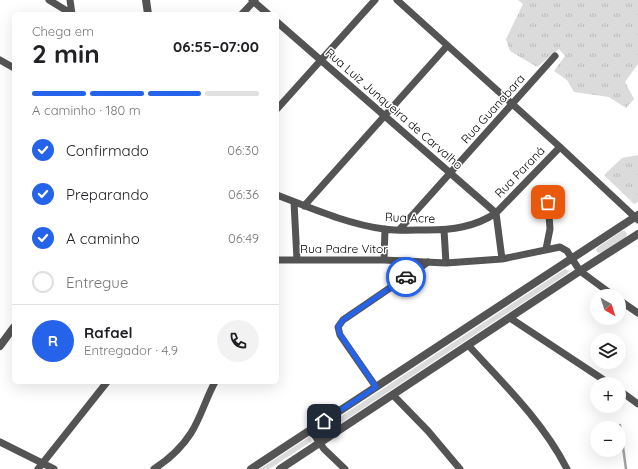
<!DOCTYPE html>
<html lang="pt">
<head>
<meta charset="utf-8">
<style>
  :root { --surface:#fff; --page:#f2f2f2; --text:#202124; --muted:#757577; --line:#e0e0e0; --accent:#2563eb }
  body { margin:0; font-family:Quicksand,sans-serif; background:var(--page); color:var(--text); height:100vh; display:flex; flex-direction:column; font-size:15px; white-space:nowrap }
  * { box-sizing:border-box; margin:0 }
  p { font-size:13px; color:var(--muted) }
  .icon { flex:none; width:22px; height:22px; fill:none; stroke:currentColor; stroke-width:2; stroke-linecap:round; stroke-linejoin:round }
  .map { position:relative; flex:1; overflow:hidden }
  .details { position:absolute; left:12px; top:12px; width:267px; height:372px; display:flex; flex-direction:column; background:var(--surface); border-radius:6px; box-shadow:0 4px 16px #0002 }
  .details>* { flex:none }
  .needle { width:26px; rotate:141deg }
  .controls { position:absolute; left:590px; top:289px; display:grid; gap:8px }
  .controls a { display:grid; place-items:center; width:36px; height:36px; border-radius:50%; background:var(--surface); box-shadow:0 4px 16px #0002; font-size:20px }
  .pin { position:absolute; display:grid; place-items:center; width:34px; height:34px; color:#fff; margin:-17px; border-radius:8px; box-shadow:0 2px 6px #0006 }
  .courier { position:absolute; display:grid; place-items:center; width:40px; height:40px; margin:-20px; border:3px solid #2563eb; border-radius:50%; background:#fff; color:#222; box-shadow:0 1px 5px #0007 }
  .overview em { font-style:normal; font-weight:800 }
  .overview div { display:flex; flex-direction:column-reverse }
  .overview { display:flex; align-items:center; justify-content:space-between; height:68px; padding:0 20px }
  h1 { font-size:26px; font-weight:800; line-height:30px }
  .bar { display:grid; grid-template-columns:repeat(4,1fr); gap:6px 4px; align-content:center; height:48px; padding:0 20px }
  .bar i { height:5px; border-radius:3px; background:var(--line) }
  .bar .selected { background:var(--accent) }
  .bar p { grid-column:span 4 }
  .line { display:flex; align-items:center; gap:10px; padding:0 20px; border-top:1px solid var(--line) }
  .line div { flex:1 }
  .round { display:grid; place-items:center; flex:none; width:42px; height:42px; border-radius:21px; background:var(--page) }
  ol { padding:0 20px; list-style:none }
  li { display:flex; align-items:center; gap:12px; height:44px }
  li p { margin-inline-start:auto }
  li .icon { padding:4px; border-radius:50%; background:var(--accent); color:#fff; stroke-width:4 }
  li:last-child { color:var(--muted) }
  li i { width:22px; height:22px; border:2px solid var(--line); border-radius:50% }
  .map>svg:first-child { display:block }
  .grass { fill:url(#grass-tufts) }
  .green { fill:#dbdbdb }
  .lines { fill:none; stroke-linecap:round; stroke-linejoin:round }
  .stream { stroke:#a2a2a2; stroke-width:2.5 }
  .minor { stroke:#545454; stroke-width:7 }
  .tertiary { stroke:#545454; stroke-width:8 }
  .done { stroke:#595959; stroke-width:4; stroke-dasharray:0 7.2 }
  .route { stroke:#2563eb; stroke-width:5 }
  .labels { text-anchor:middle; stroke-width:3; stroke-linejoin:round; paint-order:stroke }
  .street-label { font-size:12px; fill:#000; stroke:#fff }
</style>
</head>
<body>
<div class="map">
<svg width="638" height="469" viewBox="0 0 638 469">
  <defs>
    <pattern id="grass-tufts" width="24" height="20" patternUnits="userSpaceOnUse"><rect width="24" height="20" fill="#dbdbdb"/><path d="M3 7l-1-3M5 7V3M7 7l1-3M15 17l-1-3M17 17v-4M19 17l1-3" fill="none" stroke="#bababa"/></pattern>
  </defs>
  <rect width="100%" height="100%" fill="#fff"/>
  <path class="grass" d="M518,0h120v64l-13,18 9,17 -8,9 -17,-11 -35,-5 -7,-12 -13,-9 11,-15 -6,-7 -22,18 -27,-16 -4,-12 17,-35z
    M638,155v47l-4,2 -30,-29 18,-17z"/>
  <path class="green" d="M622,231h3l2,3 -1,3 -23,15 -5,1 -2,-3 2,-3z
    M565,269l4,2 -1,2 -236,156 -3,1 -1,-2v-3z
    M309,437l3,4 -43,28h-9z"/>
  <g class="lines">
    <path class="stream" d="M620,425l6,44"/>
    <path class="minor" d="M49,0l23,14
      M70,0l2,14
      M252,0l16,14
      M397,0l163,147 78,73
      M242,14l13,-14
      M277,22l219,191
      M0,60l14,8
      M277,109l98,-109
      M277,195c34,13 70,29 107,34 14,2 29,1 43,1 25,0 48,-3 69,-17l64,-66
      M294,202l3,58
      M304,206l143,-160
      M496,213l6,46
      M399,230l156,-174
      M444,230l2,33
      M546,249l4,-20 -2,-27
      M277,260h107l62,3 56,-4 58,-12 7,4 13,20 34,25
      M384,260l1,-31
      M619,300l19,13
      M510,318l100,66
      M468,345c36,39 75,77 99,124
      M376,387l-36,-52 -2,-8 5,-7 85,-58
      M619,390l19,14
      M393,395l35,36 32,38
      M311,430l13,19 21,20
      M0,442l54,27
      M38,469l69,-87
      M154,469c14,-9 28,-22 37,-36 10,-16 15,-35 24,-51"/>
    <path class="tertiary" d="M146,0l2,14
      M0,346l14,-19
      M251,469l387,-254
      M280,469l300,-198 58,-37"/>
  </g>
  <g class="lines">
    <path class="done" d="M406,277l22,-15 18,1 56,-4 44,-9 4,-21 -2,-27"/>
    <path class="route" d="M324,421l52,-34 -36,-53 -2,-7 5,-7 63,-43"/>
  </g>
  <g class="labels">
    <g class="street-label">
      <text transform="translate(394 109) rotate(41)" y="4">Rua Luiz Junqueira de Carvalho</text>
      <text transform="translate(493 109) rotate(-48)" y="4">Rua Guanabara</text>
      <text transform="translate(520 172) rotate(-46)" y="4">Rua Paraná</text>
      <text transform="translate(410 218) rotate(2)" y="4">Rua Acre</text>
      <text x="344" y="253">Rua Padre Vitor</text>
    </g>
  </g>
</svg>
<div class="controls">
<a><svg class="needle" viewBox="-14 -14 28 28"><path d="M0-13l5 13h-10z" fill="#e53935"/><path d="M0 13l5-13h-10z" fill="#757577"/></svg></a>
<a><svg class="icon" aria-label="layers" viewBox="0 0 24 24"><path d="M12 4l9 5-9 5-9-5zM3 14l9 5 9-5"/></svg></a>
<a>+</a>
<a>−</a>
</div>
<div class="pin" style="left:548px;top:202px;background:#ea580c"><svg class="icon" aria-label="bag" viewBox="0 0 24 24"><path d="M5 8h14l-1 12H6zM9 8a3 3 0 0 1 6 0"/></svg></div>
<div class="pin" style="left:324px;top:421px;background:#1f2937"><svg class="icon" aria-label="home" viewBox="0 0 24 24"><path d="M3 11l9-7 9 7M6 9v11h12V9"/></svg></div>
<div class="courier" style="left:406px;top:277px"><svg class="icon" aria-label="car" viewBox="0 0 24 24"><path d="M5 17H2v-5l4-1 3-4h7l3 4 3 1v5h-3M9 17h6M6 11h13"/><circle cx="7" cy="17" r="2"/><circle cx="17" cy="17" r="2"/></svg></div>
<section class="details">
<div class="overview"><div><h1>2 min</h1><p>Chega em</p></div><em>06:55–07:00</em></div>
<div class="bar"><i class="selected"></i><i class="selected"></i><i class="selected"></i><i></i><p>A caminho · 180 m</p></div>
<ol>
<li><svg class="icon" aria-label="check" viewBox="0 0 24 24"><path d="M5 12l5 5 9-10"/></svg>Confirmado<p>06:30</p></li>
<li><svg class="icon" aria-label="check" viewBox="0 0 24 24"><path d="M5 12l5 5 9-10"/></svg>Preparando<p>06:36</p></li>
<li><svg class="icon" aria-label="check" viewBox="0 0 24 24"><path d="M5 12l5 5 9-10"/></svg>A caminho<p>06:49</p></li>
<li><i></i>Entregue</li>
</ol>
<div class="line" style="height:72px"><b class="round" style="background:var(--accent);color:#fff">R</b><div><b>Rafael</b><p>Entregador · 4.9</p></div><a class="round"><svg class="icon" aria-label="phone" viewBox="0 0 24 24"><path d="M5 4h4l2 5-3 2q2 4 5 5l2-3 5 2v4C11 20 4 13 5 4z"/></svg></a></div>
</section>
</div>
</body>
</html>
